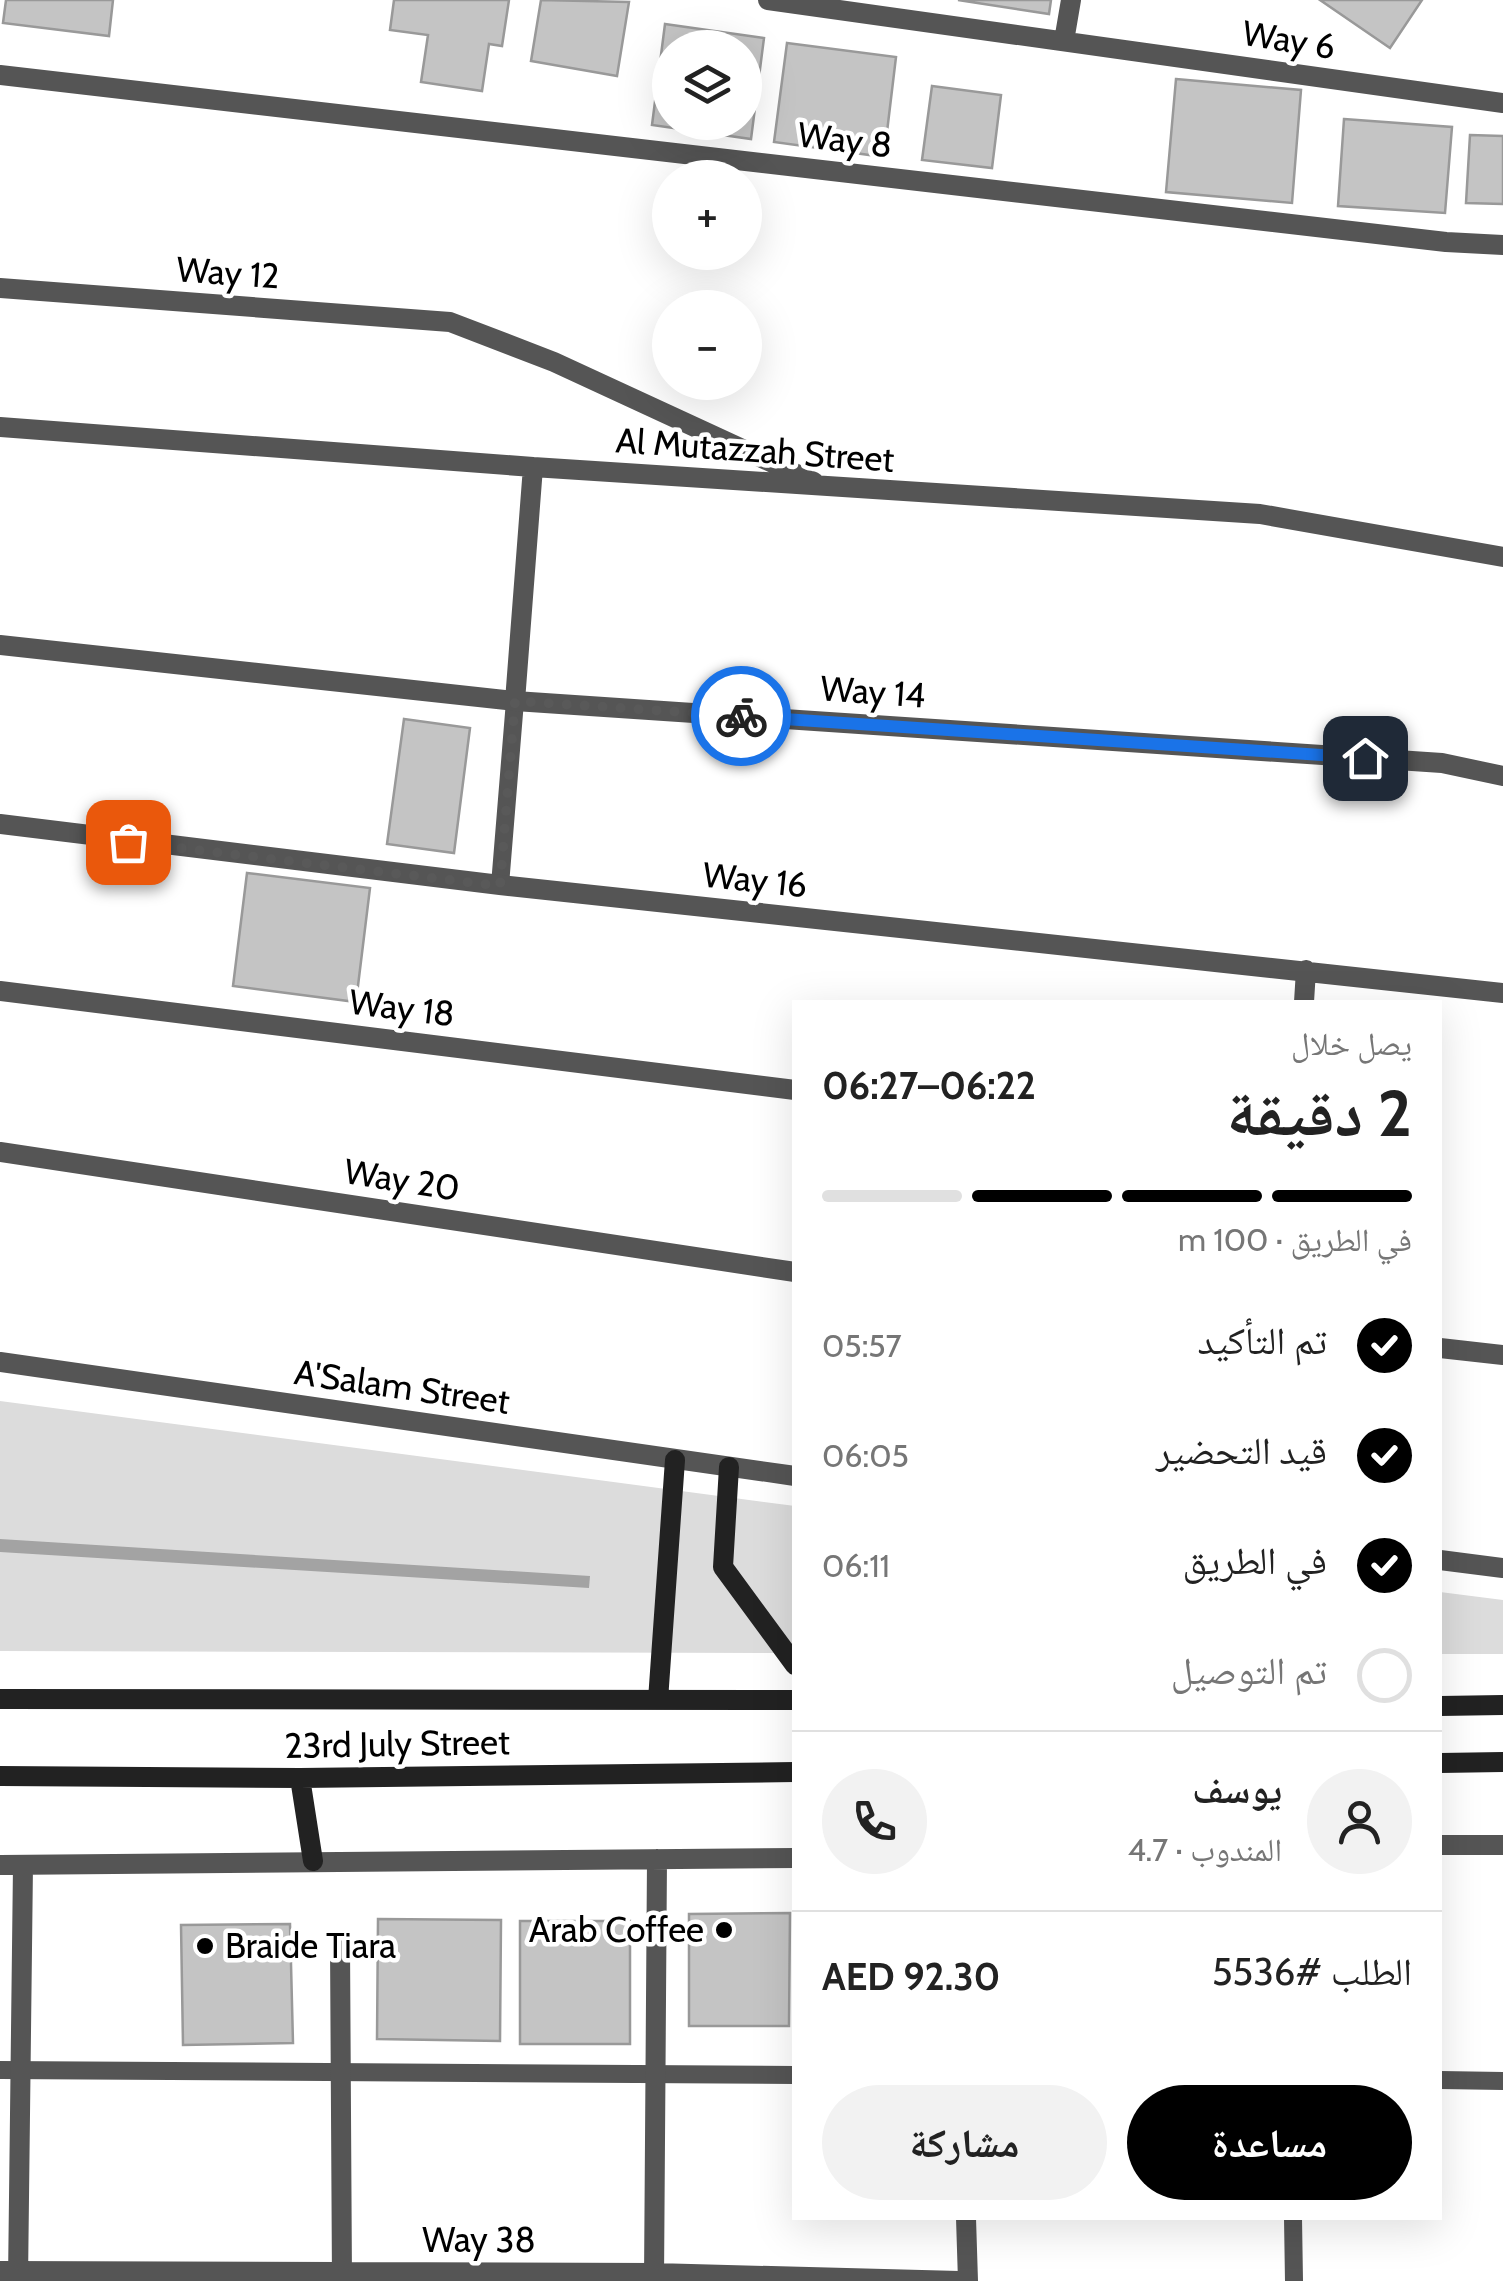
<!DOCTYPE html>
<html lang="ar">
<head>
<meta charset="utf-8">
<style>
  :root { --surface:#fff; --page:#f2f2f2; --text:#222; --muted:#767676; --line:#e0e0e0; --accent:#000 }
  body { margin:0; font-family:Cabin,"Noto Naskh Arabic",sans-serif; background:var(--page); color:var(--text); direction:rtl; height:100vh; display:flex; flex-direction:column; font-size:38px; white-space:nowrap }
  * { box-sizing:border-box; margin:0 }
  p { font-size:32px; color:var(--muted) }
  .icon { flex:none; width:55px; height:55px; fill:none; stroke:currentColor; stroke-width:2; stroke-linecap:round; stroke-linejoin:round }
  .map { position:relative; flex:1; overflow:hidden; direction:ltr }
  .drawer { position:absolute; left:792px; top:1000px; width:650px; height:1220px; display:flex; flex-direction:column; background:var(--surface); border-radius:0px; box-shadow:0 10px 40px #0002; direction:rtl }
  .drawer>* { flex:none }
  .fabs { position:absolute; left:652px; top:30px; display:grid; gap:20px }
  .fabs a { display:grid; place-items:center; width:110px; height:110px; border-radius:50%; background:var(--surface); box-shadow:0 10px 40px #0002; font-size:50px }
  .pin { position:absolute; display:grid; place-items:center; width:85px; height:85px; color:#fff; margin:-42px; border-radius:20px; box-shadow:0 5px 15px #0006 }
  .courier { position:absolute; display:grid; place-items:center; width:100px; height:100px; margin:-50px; border:8px solid #1a73e8; border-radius:50%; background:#fff; color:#222; box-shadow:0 2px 12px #0007 }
  .overview em { font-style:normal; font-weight:800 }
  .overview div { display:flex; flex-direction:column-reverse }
  .overview { display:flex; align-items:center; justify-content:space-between; height:170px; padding:0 30px }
  h1 { font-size:65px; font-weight:800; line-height:75px }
  .bar { display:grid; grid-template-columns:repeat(4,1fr); gap:15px 10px; align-content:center; height:120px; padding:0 30px }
  .bar i { height:12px; border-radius:8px; background:var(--line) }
  .bar .on { background:var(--accent) }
  .bar p { grid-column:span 4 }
  .line { display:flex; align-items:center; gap:25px; padding:0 30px; border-top:2px solid var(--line) }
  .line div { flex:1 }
  .round { display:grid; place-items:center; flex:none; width:105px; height:105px; border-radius:52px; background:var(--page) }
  ol { padding:0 30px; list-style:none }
  li { display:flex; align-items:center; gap:30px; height:110px }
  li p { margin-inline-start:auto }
  li .icon { padding:10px; border-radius:50%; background:var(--accent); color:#fff; stroke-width:4 }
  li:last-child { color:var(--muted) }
  li i { width:55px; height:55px; border:5px solid var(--line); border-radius:50% }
  .action { display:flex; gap:20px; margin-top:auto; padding:20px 30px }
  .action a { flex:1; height:115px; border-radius:60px; background:var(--accent); color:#fff; font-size:40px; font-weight:800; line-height:115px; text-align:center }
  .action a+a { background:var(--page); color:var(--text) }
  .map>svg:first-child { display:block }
  .green { fill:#dcdcdc }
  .water { fill:#a3a3a3 }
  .building { fill:#c4c4c4; stroke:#999; stroke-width:2.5; fill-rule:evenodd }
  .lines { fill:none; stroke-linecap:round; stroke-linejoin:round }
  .service { stroke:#555; stroke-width:18 }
  .minor { stroke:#555; stroke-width:20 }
  .tertiary { stroke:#555; stroke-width:20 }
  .secondary { stroke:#222; stroke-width:20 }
  .done { stroke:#595959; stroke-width:10; stroke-dasharray:0 18 }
  .route { stroke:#1a73e8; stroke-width:12 }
  .poi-dot { fill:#000; stroke:#fff; stroke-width:4 }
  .labels { text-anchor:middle; stroke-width:9; stroke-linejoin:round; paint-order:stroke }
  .street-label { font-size:35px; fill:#000; stroke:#fff }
  .poi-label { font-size:35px; fill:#000; stroke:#fff; text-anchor:end }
</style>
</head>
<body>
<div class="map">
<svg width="1503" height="2281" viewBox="0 0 1503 2281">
  <rect width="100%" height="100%" fill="#fff"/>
  <path class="green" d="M0,1401l795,105v147l-795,-2z
    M1440,1592l63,8v54h-63z"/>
  <path class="water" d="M0,1539l590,37 -1,12 -589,-36z"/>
  <path class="building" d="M6,0h107l-4,36 -106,-13z
    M394,0h115l-7,46 -13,-2 -7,47 -61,-9 7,-47 -38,-5z
    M541,0l88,2 -12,74 -86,-15z
    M958,0h93l-2,14z
    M1320,0h102l-32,48z
    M665,24l99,14 -13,101 -99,-14zM670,48h75v74h-75z
    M787,43l109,14 -12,100 -110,-15z
    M1176,79l125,11 -9,113 -126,-11z
    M932,86l69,9 -9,73 -70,-8z
    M1344,119l108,8 -7,86 -107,-7z
    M1470,135l33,1v68l-37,-1z
    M404,719l66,9 -16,125 -67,-9z
    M247,873l123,15 -14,114 -123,-16z
    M790,1913l-1,113h-100v-112z
    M378,1919l123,1 -1,121 -123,-2z
    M520,1921h110v123h-110z
    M290,1924l3,119 -110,2 -2,-120z"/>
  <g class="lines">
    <path class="service" d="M500,885l15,-184
      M0,2070l795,5
      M1440,2080l63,1
      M1293,2218l1,63"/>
    <path class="minor" d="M768,0l735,103
      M1064,41l7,-41
      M0,75l1446,167 57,3
      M0,288l450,34 104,40 260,120
      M0,427l533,40 727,47 243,43
      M0,645l515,56 927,62 61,13
      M515,701l18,-234
      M0,824l500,61 1003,108
      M0,991l795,99
      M1304,1002l2,-32
      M0,1152l795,120
      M1440,1348l63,7
      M1440,1845h63
      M0,1865l795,-7
      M340,1944l2,337
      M966,2218l2,63
      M0,2271l654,2 305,8
      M18,2281l5,-416
      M654,2281l3,-422"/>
    <path class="tertiary" d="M0,1362l795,114
      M1440,1560l63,8"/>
    <path class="secondary" d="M729,1467l-6,100 72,98
      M0,1699l795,1
      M658,1700l17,-240
      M1440,1706l63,-1
      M1440,1763l63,-1
      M0,1776l300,2 495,-6
      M300,1778l13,83"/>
  </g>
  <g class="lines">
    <path class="done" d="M128,842l372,44 15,-185 226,15"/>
    <path class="route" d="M741,716l624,42"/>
  </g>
  <g class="poi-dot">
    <circle cx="724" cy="1930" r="10"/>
    <circle cx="205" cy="1946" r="10"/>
  </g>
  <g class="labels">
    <g class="street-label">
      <text transform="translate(1289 40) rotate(9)" y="12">Way 6</text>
      <text transform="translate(845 140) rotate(7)" y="12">Way 8</text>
      <text transform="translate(228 273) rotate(4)" y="12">Way 12</text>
      <text transform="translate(755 450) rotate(4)" y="12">Al Mutazzah Street</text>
      <text transform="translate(873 692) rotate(4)" y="12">Way 14</text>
      <text transform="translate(755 880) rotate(6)" y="12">Way 16</text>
      <text transform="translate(402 1008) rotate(7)" y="12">Way 18</text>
      <text transform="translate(402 1180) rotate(9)" y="12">Way 20</text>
      <text transform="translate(402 1387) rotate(8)" y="12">A'Salam Street</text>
      <text transform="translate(397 1744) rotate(-1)" y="12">23rd July Street</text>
      <text x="479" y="2252">Way 38</text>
    </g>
    <g class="poi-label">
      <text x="704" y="1942">Arab Coffee</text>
      <text x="225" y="1958" text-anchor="start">Braide Tiara</text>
    </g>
  </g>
</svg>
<div class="fabs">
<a><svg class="icon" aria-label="layers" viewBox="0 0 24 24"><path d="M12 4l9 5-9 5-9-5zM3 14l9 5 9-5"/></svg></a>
<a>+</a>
<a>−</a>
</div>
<div class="pin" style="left:128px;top:842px;background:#ea580c"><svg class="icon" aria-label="bag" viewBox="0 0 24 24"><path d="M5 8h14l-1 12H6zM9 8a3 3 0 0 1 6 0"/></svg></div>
<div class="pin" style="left:1365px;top:758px;background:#1f2937"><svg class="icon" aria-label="home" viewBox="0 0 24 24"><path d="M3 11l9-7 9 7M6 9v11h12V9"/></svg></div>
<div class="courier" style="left:741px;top:716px"><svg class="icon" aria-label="bike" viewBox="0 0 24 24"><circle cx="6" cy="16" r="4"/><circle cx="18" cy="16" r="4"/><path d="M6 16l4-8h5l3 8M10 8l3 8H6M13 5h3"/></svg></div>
<section class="drawer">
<div class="overview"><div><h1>2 دقيقة</h1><p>يصل خلال</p></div><em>06:22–06:27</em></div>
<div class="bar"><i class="on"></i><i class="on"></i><i class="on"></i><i></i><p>في الطريق · 100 m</p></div>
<ol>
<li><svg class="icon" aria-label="check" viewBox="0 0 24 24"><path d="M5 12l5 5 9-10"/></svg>تم التأكيد<p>05:57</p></li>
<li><svg class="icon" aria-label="check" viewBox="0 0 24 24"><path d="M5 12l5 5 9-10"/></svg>قيد التحضير<p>06:05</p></li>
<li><svg class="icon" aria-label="check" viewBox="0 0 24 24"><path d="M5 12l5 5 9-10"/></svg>في الطريق<p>06:11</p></li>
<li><i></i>تم التوصيل</li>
</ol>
<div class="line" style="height:180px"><a class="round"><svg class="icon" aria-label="person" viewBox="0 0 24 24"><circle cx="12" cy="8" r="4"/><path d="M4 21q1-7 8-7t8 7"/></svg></a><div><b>يوسف</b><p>المندوب · 4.7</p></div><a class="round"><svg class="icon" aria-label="phone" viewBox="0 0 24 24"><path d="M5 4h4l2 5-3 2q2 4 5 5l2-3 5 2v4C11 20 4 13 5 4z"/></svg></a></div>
<div class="line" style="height:130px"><div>الطلب #5536</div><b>AED 92.30</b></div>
<div class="action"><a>مساعدة</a><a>مشاركة</a></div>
</section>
</div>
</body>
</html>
